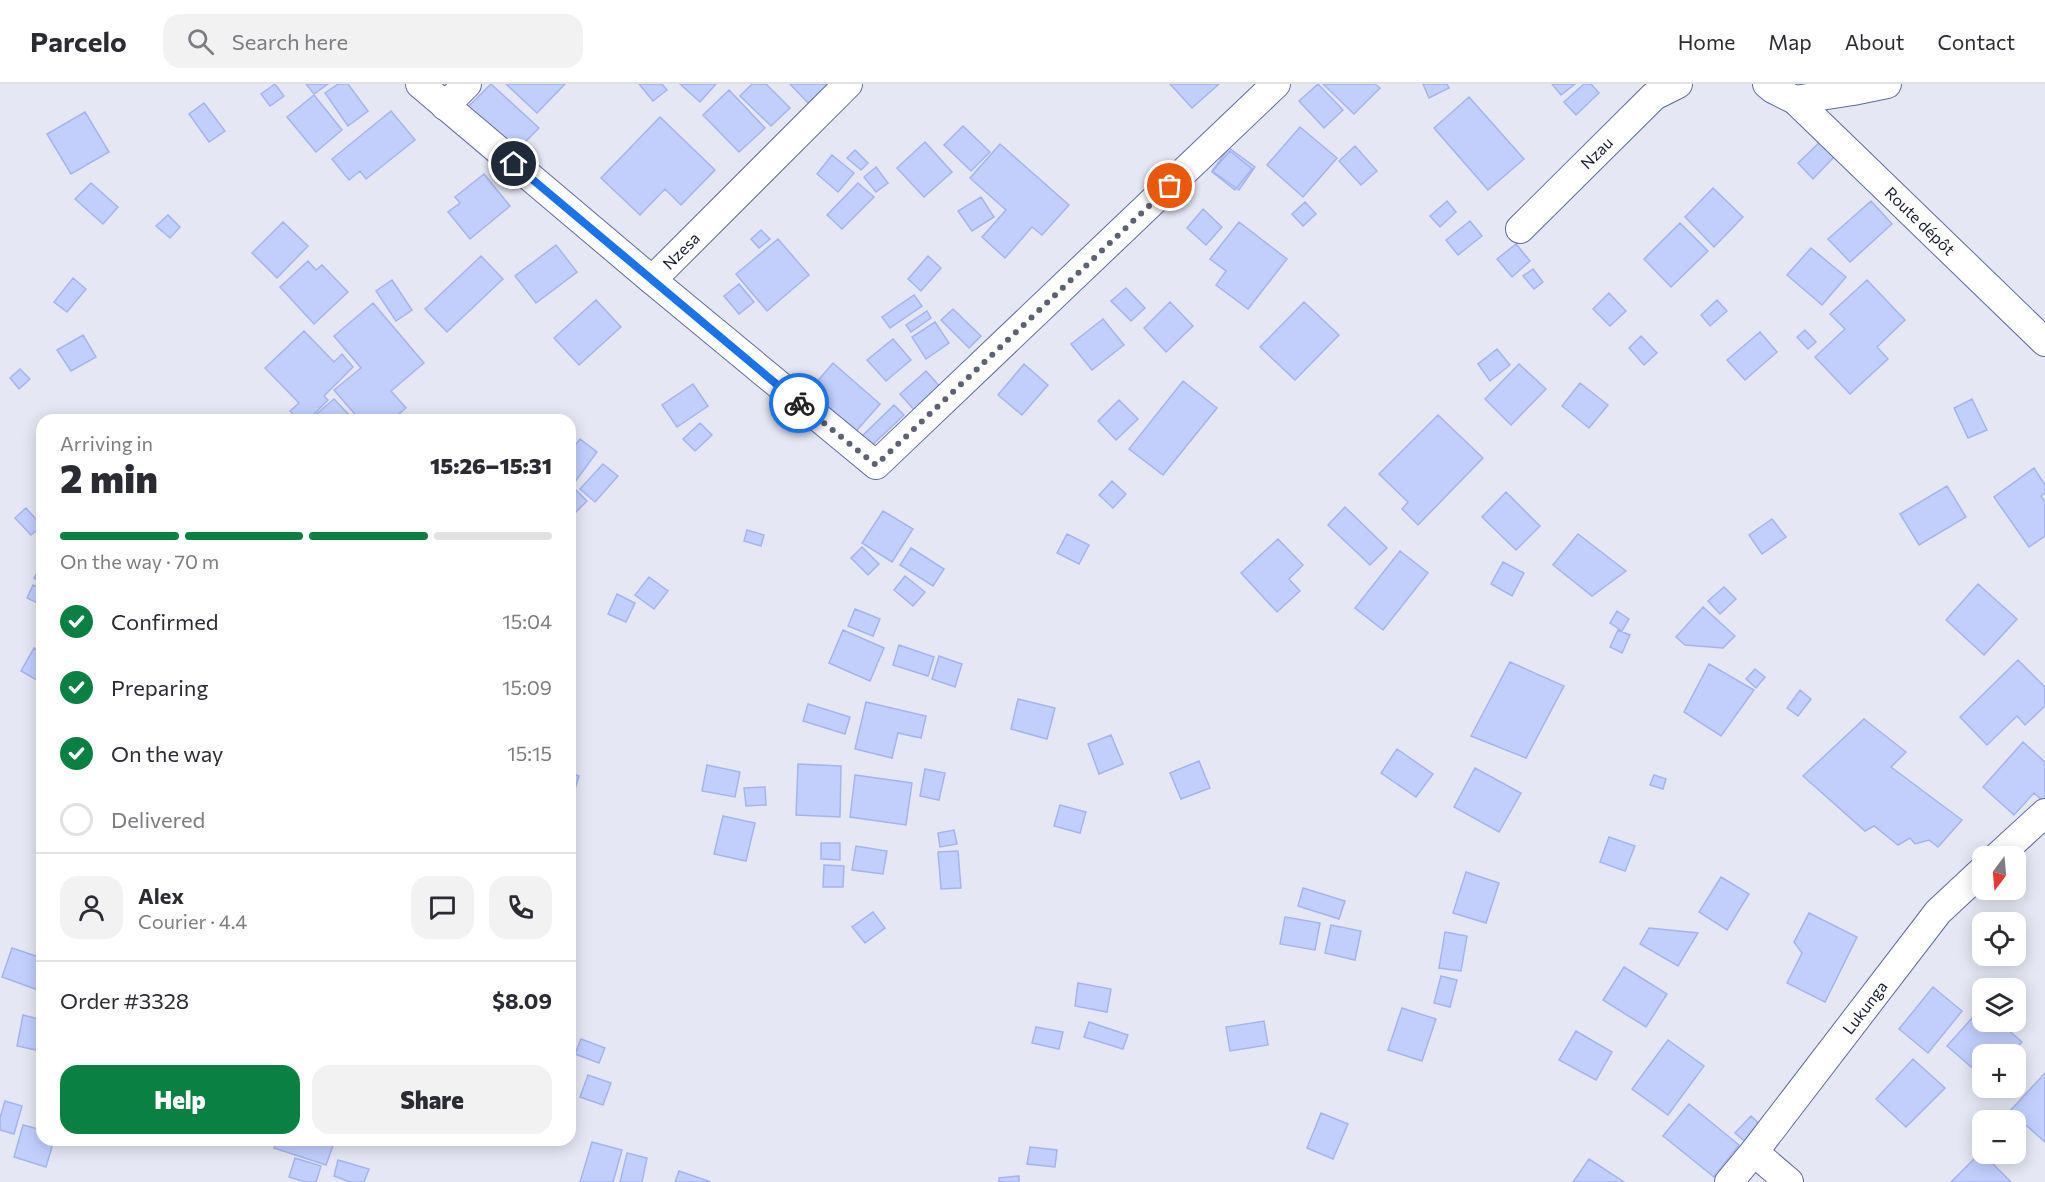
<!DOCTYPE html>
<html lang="en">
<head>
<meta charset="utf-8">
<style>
  :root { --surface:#fff; --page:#f2f2f3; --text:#2b2b33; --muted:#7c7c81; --line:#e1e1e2; --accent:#0b8043 }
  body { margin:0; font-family:Commissioner,sans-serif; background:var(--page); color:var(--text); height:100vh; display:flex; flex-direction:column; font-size:22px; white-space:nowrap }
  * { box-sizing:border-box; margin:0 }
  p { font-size:20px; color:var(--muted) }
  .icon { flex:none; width:33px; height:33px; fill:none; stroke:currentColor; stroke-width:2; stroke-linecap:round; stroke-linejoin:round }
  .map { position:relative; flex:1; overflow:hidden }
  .sheet { position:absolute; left:36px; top:330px; width:540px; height:732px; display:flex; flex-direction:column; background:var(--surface); border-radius:18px; box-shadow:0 3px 15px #0003 }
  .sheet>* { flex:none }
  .needle { width:39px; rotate:196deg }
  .fabs { position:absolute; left:1972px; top:762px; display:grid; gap:12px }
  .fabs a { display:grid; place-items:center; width:54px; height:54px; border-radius:12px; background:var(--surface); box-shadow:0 3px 15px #0003; font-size:30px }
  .pin { position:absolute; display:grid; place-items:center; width:51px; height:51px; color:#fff; margin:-26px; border:3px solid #fff; border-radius:50%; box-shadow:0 2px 6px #0007 }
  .courier { position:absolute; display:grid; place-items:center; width:60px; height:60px; margin:-30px; border:4px solid #1a73e8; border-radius:50%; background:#fff; color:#222; box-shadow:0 2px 8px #0007 }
  .headline em { font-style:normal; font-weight:800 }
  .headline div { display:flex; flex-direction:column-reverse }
  .headline { display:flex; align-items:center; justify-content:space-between; height:102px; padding:0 24px }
  h1 { font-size:39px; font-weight:800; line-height:45px }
  .bar { display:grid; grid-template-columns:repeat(4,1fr); gap:9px 6px; align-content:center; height:72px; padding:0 24px }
  .bar i { height:8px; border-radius:4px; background:var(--line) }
  .bar .selected { background:var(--accent) }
  .bar p { grid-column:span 4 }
  .line { display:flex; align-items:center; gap:15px; padding:0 24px; border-top:2px solid var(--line) }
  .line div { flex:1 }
  .round { display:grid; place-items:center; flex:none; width:63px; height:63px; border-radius:18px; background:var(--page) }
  ol { padding:0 24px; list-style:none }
  li { display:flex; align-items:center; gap:18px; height:66px }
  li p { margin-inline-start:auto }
  li .icon { padding:6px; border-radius:50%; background:var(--accent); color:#fff; stroke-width:4 }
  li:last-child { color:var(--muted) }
  li i { width:33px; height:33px; border:3px solid var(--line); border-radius:50% }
  .action { display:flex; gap:12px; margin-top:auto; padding:12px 24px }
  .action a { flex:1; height:69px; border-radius:18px; background:var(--accent); color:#fff; font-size:24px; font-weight:800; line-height:69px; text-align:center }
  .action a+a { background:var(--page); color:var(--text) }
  header { display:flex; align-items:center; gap:36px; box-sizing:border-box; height:84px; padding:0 30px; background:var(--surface); border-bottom:2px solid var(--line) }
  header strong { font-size:28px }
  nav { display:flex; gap:33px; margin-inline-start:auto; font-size:21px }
  .search { width:420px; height:54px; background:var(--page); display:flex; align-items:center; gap:15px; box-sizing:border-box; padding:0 21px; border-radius:18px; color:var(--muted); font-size:22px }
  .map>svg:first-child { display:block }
  .building { fill:#c2cffd; stroke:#a5b4ec; stroke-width:1.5 }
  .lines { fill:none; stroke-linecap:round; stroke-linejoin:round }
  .street-casing { stroke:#5d6a9e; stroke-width:30 }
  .street { stroke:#fff; stroke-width:28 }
  .done { stroke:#5e6273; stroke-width:6; stroke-dasharray:0 10.8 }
  .route { stroke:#1a73e8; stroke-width:8 }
  .labels { text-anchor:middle; stroke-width:4.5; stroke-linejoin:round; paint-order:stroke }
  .street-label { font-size:16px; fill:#151a2e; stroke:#f6f6f6 }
</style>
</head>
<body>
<header>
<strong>Parcelo</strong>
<div class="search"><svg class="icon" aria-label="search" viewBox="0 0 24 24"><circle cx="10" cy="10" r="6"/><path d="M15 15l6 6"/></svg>Search here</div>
<nav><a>Home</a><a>Map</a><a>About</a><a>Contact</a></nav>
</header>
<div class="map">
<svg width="2045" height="1098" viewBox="0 0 2045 1098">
  <rect width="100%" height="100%" fill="#e5e8f4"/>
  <path class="building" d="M275,0l9,12 -14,10 -9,-12z
    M306,0h22l-14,10z
    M338,0h10l20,27 -20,15 -23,-33z
    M491,0l48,44 -22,22 -53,-39z
    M506,0h59l-28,29z
    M639,0h23l5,6 -14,11z
    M680,0h36l-16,18z
    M752,0h14l24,24 -19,18 -31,-30z
    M790,0h39l-20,20z
    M1170,0h49l-27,24z
    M1318,0l25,26 -19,18 -25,-27z
    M1323,0h52l5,4 -26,26z
    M1423,0h24l2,4 -20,10z
    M1552,0h23l-14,11z
    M1584,0h7l8,9 -23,22 -12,-13z
    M729,6l36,38 -26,24 -36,-37z
    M314,11l28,35 -26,22 -29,-35z
    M1469,13l55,62 -36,31 -54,-62z
    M204,19l21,28 -16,11 -20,-28z
    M391,27l24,29 -49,39 -6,-8 -11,9 -17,-21z
    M85,28l24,40 -38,22 -24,-40z
    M660,33l55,53 -34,35 -16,-16 -25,26 -39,-37z
    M963,42l27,26 -19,19 -27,-26z
    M1300,43l37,31 -34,39 -36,-32z
    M925,58l27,30 -28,25 -27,-29z
    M1819,59l15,14 -21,22 -15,-16z
    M1000,60l69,61 -27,30 -10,-8 -27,31 -23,-21 24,-27 -36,-32z
    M1355,62l22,25 -16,14 -22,-24z
    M1229,64l26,19 -16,23 -27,-19z
    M855,66l13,13 -7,7 -14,-12z
    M1230,67l22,18 -17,21 -23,-18z
    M832,71l22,18 -16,19 -21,-18z
    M876,83l12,16 -12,9 -12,-15z
    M484,90l26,32 -40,33 -22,-27 12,-9 -5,-6z
    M91,99l27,24 -15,17 -28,-25z
    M858,99l16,14 -32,32 -15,-14z
    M1713,104l30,29 -29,30 -29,-30z
    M981,113l13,20 -22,14 -14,-20z
    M1447,117l9,11 -16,15 -10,-11z
    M1871,117l21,23 -42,38 -22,-23z
    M1305,118l11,12 -13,12 -11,-12z
    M1203,125l19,18 -16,18 -19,-17z
    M168,131l12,12 -10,11 -14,-12z
    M1470,137l12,15 -24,19 -12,-15z
    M283,138l25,24 -31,32 -25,-25z
    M1239,138l48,37 -39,50 -32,-24 10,-14 -16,-12z
    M1680,139l28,28 -37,36 -27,-28z
    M761,146l9,9 -11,9 -8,-9z
    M778,155l31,36 -42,36 -31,-37z
    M1516,160l14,17 -18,16 -15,-18z
    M556,161l21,27 -41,31 -21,-27z
    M1811,164l35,29 -24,28 -35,-30z
    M481,172l22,23 -56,53 -22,-23z
    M928,172l13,12 -20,23 -13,-12z
    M308,177l8,9 6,-5 26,27 -34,32 -34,-37z
    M1533,185l10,13 -9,7 -11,-13z
    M73,194l13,11 -19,23 -13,-10z
    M392,196l20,30 -16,11 -20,-30z
    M1867,196l38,40 -28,27 11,12 -38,35 -35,-37 30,-28 -15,-15z
    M739,200l15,18 -15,12 -15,-18z
    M1126,204l19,20 -14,13 -20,-20z
    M1609,209l17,18 -16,15 -17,-17z
    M914,211l8,11 -32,22 -8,-11z
    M596,216l25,27 -42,38 -25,-27z
    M1717,216l10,11 -17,15 -9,-11z
    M1170,218l23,24 -27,26 -22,-24z
    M1304,218l35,33 -44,45 -35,-33z
    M373,219l51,60 -33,28 15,17 -14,12h-32l-26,-30 27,-22 -27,-32z
    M953,225l28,27 -12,12 -28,-28z
    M927,227l4,7 -20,14 -5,-7z
    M1103,235l21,26 -32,25 -21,-26z
    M935,238l14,21 -23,16 -14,-22z
    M1805,246l11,12 -8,7 -11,-12z
    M304,247l30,31 8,-8 11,13 -29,29 4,4 -20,20h-9l-9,-9 9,-8 -34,-35z
    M1760,248l17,20 -32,28 -18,-20z
    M83,251l13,22 -25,14 -14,-21z
    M1641,252l16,17 -13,12 -15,-17z
    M893,255l18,21 -25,21 -19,-21z
    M1497,265l13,16 -20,16 -12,-17z
    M833,279l47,41 -29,33 -47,-40z
    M1024,280l24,21 -26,30 -24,-20z
    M1519,280l27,25 -35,36 -26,-26z
    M20,285l10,10 -11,10 -9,-11z
    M926,287l16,18 -26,23 -16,-18z
    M1183,297l34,27 -54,67 -34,-26z
    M1580,299l28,22 -19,23 -27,-22z
    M693,300l15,22 -31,21 -15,-22z
    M334,315l20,21h-40l-2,-2z
    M1972,315l15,31 -19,8 -14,-30z
    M1119,316l19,19 -22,21 -18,-19z
    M894,321l10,10 -35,33 -10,-9z
    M1438,331l45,43 -65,67 -16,-16 6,-7 -29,-28z
    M700,339l12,12 -17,16 -12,-12z
    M580,355l17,13 -22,30 -5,-4v-26z
    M603,380l15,12 -23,26 -15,-13z
    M2034,384l11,17v8l-4,3 4,6v34l-16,11 -35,-50z
    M1112,397l14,13 -13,14 -14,-13z
    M572,402l15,15 -17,17v-30z
    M1947,402l19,31 -47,28 -19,-31z
    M1506,408l34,34 -24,24 -34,-33z
    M1345,423l42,41 -17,17 -42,-40z
    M26,424l16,18 -11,9 -16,-17z
    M883,427l30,18 -21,33 -30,-19z
    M1772,435l14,18 -24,17 -13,-19z
    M747,446l17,5 -3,11 -17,-5z
    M1067,450l22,11 -10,19 -22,-11z
    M1578,450l48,37 -34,25 -39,-31z
    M1278,455l25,26 -14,14 11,12 -23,21 -36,-39z
    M862,463l17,17 -11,11 -17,-17z
    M911,464l33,21 -11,17 -33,-21z
    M1400,467l28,22 -45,57 -28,-22z
    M1503,478l21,11 -12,23 -21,-12z
    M42,481v18l-8,-5z
    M905,492l20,16 -12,14 -19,-16z
    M649,493l19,14 -14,18 -19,-14z
    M1978,500l39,35 -33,36 -38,-35z
    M33,501l9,4v16l-15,-7z
    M1724,503l12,12 -16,15 -12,-13z
    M617,510l18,9 -9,19 -18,-8z
    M1703,523l32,29 -12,12 -38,-3 -9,-8z
    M855,525l25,10 -7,17 -25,-10z
    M1617,527l12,8 -7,12 -12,-8z
    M843,546l41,18 -14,33 -41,-18z
    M1618,546l12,5 -8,18 -12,-6z
    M899,561l35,12 -6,19 -35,-11z
    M34,564l8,5v30l-21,-12z
    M939,572l23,8 -7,23 -23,-8z
    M2018,576l27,27v19l-20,19 -8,-9 -30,29 -27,-28z
    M1510,578l54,24 -38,72 -55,-22z
    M1709,580l45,26 -33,46 -37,-24z
    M1755,585l10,8 -9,11 -10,-9z
    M1800,606l11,9 -13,17 -11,-8z
    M1018,615l37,9 -8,31 -36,-10z
    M866,618l60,14 -5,22 -23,-5 -6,25 -37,-9z
    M808,620l42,13 -5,17 -42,-13z
    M1864,635l42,33 -15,15 71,53 -24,27 -9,-7 -14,4 -5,-6 -12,7 -24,-19 -9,5 -62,-55z
    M1111,651l12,29 -24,10 -11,-30z
    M2023,658l22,20v41l-11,-10 -20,22 -31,-28z
    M1397,665l36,25 -17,23 -35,-24z
    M1199,677l11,27 -29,11 -11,-26z
    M798,680l43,2 -1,51 -44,-2z
    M707,681l33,7 -5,25 -33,-6z
    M1475,684l46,25 -22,39 -45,-25z
    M925,685l20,4 -6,27 -19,-4z
    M570,689l9,3 -9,30z
    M855,691l57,8 -6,42 -56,-8z
    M1654,691l12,4 -3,10 -13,-4z
    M765,703l1,18 -20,1 -2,-18z
    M1060,721l26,7 -6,21 -26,-7z
    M723,732l32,7 -9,38 -32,-7z
    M954,746l3,14 -17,3 -2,-14z
    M1609,753l26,9 -10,25 -25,-9z
    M821,759h19v17l-19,-1z
    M856,762l31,5 -4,23 -31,-4z
    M958,767l3,37 -20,1 -3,-37z
    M824,781l20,1 -1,21h-20z
    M1466,788l33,11 -13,40 -33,-10z
    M1721,793l28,17 -22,36 -28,-18z
    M1303,804l42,13 -6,18 -41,-13z
    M873,828l12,16 -20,15 -13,-16z
    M1809,829l48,24 -32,65 -38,-19 15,-30 -8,-11z
    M1285,833l35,6 -5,27 -35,-6z
    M1331,841l30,6 -6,29 -30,-7z
    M1649,844l49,5 -20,33 -38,-22z
    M1445,848l22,4 -6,35 -22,-3z
    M12,864l30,10v20l-4,12 -36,-13z
    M1624,883l43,27 -21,33 -43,-27z
    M1441,892l16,4 -7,27 -16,-4z
    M1078,899l33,6 -4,23 -32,-6z
    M1933,903l29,24 -34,42 -29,-24z
    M1982,923l1,15h16l23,20 -12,12h-27v23l-36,-31z
    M1402,924l34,11 -14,42 -34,-11z
    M23,931l19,5 -6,30 -19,-4z
    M1264,937l4,24 -38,6 -4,-24z
    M1089,938l39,13 -5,14 -39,-12z
    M1036,943l27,5 -4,17 -27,-6z
    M1576,947l36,21 -16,28 -37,-20z
    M581,955l24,9 -6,15 -24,-9z
    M1668,956l36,26 -36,49 -36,-26z
    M1913,975l32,29 -39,39 -30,-28z
    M2045,989v69l-35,-31z
    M588,991l23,8 -8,22 -23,-8z
    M5,1017l17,5 -8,28 -14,-4v-12z
    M1689,1020l50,41 -25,32 -51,-41z
    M1321,1029l27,11 -15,35 -26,-11z
    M1751,1032l13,12 -15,17 -14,-12z
    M23,1041l19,5v10h12l-8,27 -32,-10z
    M277,1056h58l-9,25 -52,-17z
    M592,1058l30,8 -9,32h-33z
    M1030,1063l27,3 -2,17 -28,-3z
    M1981,1068l30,30h-60z
    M627,1069l20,5 -5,24h-22z
    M295,1074l26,8 -5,16h-11l-16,-5z
    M1589,1075l35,23h-51z
    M338,1076l31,9 -5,13h-14l-16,-6z
    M679,1087l32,11h-36z
    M1019,1092v6h-20v-4z"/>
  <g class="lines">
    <defs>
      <g id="street">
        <path id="s1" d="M420,0l232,196 196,-196"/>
        <path d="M1767,0l6,5 22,11 58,-9 34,-7"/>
        <path id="s2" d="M1795,16l250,242"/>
        <path d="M445,22l22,-22"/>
        <path id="s3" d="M1520,145l134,-133 24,-12"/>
        <path d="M652,196l224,185 400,-381"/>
        <path d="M1998,772l47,-43"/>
        <path id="s4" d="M1754,1068l184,-240 45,-42"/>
        <path d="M1729,1098l25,-30 35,30"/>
      </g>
    </defs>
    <use href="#street" class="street-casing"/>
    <use href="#street" class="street"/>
  </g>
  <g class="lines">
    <path class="done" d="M799,319l77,62 294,-279"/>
    <path class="route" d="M514,80l285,239"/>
  </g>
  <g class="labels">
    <g class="street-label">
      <text dy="6" stroke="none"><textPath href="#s3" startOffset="108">Nzau</textPath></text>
      <text dy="6" stroke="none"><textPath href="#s2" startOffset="174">Route dépôt</textPath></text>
      <text dy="6" stroke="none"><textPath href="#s1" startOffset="345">Nzesa</textPath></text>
      <text dy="6" stroke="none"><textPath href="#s4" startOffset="182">Lukunga</textPath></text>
    </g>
  </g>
</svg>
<div class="fabs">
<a><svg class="needle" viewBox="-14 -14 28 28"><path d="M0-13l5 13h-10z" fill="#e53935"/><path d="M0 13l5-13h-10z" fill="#7c7c81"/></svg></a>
<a><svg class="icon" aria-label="locate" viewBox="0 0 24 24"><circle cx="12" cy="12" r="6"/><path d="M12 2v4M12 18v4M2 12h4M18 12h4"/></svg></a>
<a><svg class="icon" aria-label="layers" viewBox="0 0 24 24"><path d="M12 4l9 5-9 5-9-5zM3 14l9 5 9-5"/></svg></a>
<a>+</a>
<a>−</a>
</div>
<div class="pin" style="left:1170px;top:102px;background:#ea580c"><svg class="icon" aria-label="bag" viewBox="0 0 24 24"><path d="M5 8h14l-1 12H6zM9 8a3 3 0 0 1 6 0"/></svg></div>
<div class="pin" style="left:514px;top:80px;background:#1f2937"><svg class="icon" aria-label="home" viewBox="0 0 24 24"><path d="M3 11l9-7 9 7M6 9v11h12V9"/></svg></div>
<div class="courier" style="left:799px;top:319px"><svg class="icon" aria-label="bike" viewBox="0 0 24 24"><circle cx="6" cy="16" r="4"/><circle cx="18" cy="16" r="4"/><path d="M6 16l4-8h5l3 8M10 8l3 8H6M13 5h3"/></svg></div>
<section class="sheet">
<div class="headline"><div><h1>2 min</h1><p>Arriving in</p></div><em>15:26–15:31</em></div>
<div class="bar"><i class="selected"></i><i class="selected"></i><i class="selected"></i><i></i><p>On the way · 70 m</p></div>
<ol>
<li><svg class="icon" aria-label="check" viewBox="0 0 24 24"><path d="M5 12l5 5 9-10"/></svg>Confirmed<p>15:04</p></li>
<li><svg class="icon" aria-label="check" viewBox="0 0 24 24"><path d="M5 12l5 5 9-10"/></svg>Preparing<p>15:09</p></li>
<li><svg class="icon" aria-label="check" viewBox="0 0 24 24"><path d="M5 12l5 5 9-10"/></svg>On the way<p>15:15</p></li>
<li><i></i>Delivered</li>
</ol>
<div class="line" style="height:108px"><a class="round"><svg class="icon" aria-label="person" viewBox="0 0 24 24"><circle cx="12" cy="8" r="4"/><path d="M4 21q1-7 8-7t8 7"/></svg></a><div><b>Alex</b><p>Courier · 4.4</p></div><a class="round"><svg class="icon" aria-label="chat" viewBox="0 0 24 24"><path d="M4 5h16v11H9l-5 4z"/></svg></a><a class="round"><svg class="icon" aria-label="phone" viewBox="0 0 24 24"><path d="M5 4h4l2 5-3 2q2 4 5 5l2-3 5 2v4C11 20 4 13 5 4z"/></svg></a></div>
<div class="line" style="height:78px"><div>Order #3328</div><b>$8.09</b></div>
<div class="action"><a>Help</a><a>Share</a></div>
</section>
</div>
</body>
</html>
